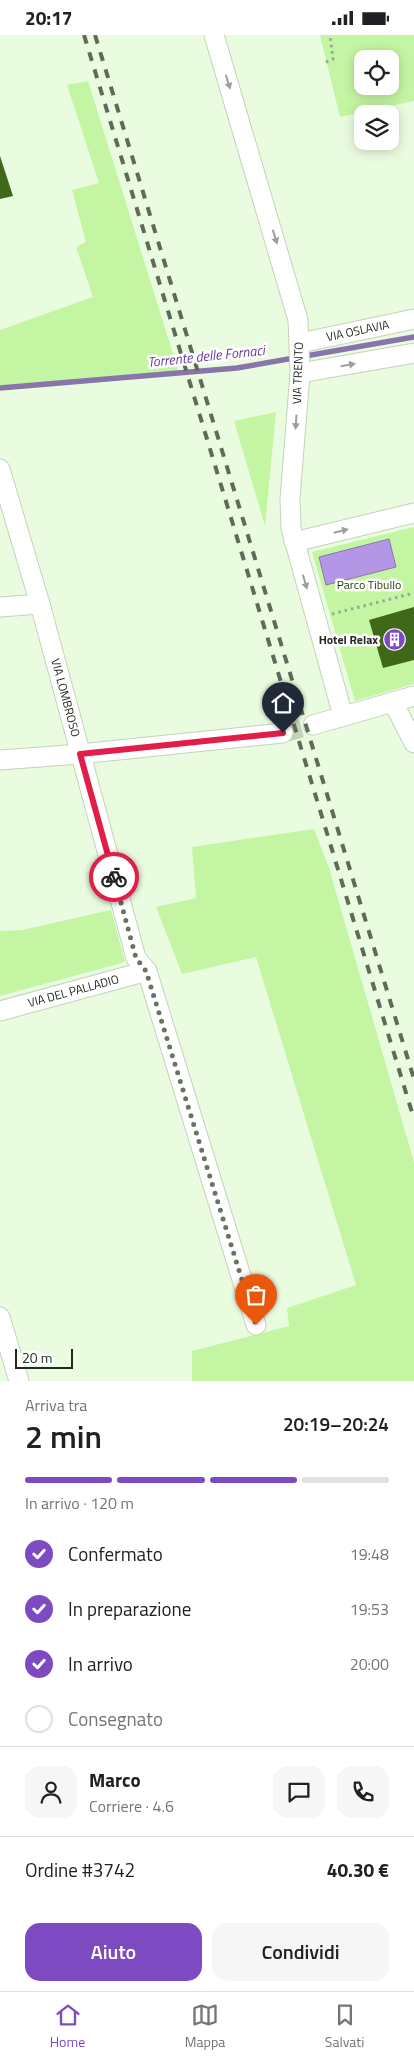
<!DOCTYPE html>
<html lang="it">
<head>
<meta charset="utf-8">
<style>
  :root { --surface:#fff; --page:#f6f6f6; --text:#202124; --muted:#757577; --line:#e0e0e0; --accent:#7d4ac1 }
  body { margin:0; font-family:"Titillium Web",sans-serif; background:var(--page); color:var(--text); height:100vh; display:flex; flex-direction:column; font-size:19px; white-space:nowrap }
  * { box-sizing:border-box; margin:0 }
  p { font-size:16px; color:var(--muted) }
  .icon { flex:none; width:28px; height:28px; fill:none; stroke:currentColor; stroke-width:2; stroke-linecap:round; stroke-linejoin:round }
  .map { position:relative; height:1346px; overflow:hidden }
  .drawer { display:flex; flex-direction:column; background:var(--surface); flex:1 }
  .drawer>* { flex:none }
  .fabs { position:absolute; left:354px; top:15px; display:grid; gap:10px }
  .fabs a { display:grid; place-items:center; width:45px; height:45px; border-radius:10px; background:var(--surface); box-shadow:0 2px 12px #0003; font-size:25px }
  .scale { position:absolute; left:15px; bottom:12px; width:58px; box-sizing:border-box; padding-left:5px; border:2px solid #23291f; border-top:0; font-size:14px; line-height:18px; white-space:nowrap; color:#23291f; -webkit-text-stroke:4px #fff; paint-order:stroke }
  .pin { position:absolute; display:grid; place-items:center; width:42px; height:42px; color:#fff; margin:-51px -21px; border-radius:50% 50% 50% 0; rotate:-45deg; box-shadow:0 0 5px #0007 }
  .pin .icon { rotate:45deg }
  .courier { position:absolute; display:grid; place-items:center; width:50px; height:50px; margin:-25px; border:4px solid #e11d48; border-radius:50%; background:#fff; color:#222; box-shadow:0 1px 6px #0007 }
  .overview em { font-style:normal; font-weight:600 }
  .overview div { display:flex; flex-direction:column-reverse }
  .overview { display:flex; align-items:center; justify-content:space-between; height:85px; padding:0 25px }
  h1 { font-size:32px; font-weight:600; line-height:38px }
  .bar { display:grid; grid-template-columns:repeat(4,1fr); gap:8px 5px; align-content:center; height:60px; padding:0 25px }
  .bar i { height:6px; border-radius:4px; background:var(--line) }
  .bar .selected { background:var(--accent) }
  .bar p { grid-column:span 4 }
  .line { display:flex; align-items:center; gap:12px; padding:0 25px; border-top:1px solid var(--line) }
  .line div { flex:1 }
  .round { display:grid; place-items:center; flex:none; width:52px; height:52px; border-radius:15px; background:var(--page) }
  ol { padding:0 25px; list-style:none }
  li { display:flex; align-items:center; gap:15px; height:55px }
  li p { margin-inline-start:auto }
  li .icon { padding:5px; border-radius:50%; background:var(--accent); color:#fff; stroke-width:4 }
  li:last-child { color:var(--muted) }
  li i { width:28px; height:28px; border:2px solid var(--line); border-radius:50% }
  .button { display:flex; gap:10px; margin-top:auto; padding:10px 25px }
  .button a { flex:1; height:58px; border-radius:15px; background:var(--accent); color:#fff; font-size:20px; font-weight:600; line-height:58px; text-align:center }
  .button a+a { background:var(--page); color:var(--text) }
  .status { display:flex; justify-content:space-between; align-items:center; height:35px; padding:0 25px; background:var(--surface); direction:ltr }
  .status svg { height:14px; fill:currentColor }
  .tab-bar { display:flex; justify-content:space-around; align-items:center; height:70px; border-top:1px solid var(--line); background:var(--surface); font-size:14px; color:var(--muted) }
  .tab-bar a { display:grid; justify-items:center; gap:2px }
  .tab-bar .selected { color:var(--accent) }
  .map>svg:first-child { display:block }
  .green { fill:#c4f5a3; fill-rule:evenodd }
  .water { fill:#b496e7; stroke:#8875ab }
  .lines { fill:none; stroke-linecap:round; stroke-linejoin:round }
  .stream { stroke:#8875ab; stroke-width:5.5 }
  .building { fill:#3f6919 }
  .street-tunnel { stroke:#c2d2b9; stroke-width:19; stroke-dasharray:19 9; stroke-linecap:butt }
  .street-casing { stroke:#c3d3b9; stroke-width:21 }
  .path { stroke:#9aa893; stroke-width:3; stroke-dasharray:2.5 4; stroke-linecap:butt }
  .street { stroke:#fff; stroke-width:19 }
  .rail { stroke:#606a5a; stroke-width:4; stroke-dasharray:9 9; stroke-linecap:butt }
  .oneway { fill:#9c9f9a }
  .done { stroke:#697363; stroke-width:5; stroke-dasharray:0 9 }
  .route { stroke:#e11d48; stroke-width:6 }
  .labels { text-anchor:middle; stroke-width:5; stroke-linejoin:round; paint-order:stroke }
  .street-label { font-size:12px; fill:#23291f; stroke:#fff }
  .park-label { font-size:12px; fill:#224006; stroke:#fff }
  .poi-label { font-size:12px; font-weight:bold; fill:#23291f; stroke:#fff; text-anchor:end }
  .water-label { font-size:14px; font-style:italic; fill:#643b9a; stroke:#fff }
</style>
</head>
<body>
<div class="status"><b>20:17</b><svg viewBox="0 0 49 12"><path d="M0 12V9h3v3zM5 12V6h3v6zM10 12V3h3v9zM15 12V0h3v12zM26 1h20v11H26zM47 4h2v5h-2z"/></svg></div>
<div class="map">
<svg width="414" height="1346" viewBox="0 0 414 1346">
  <rect width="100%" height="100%" fill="#eafce0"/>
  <path class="green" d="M320,0h94v66l-74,16zM362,24h28v27h-28z
    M88,46l91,292 -179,15v-58l93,-33 -17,-50 10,-5 -14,-52 27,-7 -32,-98z
    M276,377l-11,114 -31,-105z
    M414,492v157l-59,17 -43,-149z
    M314,794l15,39 85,294v219h-222v-30l97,-25 -2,-18 69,-23 -100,-328 -74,17 -26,-67 40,-9 -4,-51z
    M111,875l14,52 -125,34v-65l22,-1z"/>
  <path class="water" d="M389,504l7,28 -70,18 -7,-28z"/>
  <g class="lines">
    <path class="stream" d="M0,353l237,-20 177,-31"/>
  </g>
  <path class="building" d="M0,121l13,40 -13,3z
    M414,572v53l-31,8 -14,-48z"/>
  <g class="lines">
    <path class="street-tunnel" d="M283,698l30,-8"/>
    <defs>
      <g id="street">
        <path d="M214,0l84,285 2,53 -10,126 1,29 52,188"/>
        <path id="s1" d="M300,308l114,-24"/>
        <path d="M300,338l114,-20"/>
        <path id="s2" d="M0,434l40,135 96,354 11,13 109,354"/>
        <path d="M294,507l120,-29"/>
        <path d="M0,572l40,-3"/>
        <path d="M393,667l21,41"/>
        <path d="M313,690l101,-29"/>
        <path d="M0,725l80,-6 203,-21"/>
        <path id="s3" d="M0,976l147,-40"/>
        <path d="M0,1282l19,64"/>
      </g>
    </defs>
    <use href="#street" class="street-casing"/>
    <path class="path" d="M326,27l7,-3 -3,-24
      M332,579l82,-21"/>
    <use href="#street" class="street"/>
    <path class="rail" d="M84,0l330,1084
      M95,0l319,1044"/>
  </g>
  <defs><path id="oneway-solid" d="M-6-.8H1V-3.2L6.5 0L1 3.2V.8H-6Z" transform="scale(1.25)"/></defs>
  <g class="oneway">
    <use href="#oneway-solid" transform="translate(228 47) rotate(73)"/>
    <use href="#oneway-solid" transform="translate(275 202) rotate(73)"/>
    <use href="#oneway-solid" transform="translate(348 330) rotate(-10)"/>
    <use href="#oneway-solid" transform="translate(296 387) rotate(94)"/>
    <use href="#oneway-solid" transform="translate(341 496) rotate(-14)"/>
    <use href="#oneway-solid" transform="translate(305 547) rotate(74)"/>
  </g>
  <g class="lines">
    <path class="done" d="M114,842l22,81 10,13 110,354"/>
    <path class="route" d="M114,842l-34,-123 203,-21"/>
  </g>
  <defs>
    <symbol id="building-disc" viewBox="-11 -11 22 22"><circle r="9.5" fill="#7d4ac1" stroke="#fff"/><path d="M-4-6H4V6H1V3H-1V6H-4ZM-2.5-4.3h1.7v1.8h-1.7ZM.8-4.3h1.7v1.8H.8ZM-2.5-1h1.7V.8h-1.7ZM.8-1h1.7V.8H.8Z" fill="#fff"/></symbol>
  </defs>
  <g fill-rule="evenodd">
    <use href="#building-disc" x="382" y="592" width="25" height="25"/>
  </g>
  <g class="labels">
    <g class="street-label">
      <text dy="4" stroke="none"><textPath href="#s1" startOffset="59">VIA OSLAVIA</textPath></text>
      <text transform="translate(298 338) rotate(-88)" y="4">VIA TRENTO</text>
      <text dy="4" stroke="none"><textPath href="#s2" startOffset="238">VIA LOMBROSO</textPath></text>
      <text dy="4" stroke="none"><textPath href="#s3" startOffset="76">VIA DEL PALLADIO</textPath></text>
    </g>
    <g class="park-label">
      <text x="369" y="554">Parco Tibullo</text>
    </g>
    <g class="poi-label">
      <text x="378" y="609">Hotel Relax</text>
    </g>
    <g class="water-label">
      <text transform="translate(206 321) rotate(-6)" y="5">Torrente delle Fornaci</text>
    </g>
  </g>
</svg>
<div class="fabs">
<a><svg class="icon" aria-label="locate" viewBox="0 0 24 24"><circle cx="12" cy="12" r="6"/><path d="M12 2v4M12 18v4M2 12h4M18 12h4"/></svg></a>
<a><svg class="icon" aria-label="layers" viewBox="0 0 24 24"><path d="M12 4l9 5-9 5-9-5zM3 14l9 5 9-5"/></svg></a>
</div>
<div class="scale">20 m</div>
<div class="pin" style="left:256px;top:1290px;background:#ea580c"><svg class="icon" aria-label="bag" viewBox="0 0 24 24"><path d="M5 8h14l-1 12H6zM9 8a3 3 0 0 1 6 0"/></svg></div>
<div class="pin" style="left:283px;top:698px;background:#1f2937"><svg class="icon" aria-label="home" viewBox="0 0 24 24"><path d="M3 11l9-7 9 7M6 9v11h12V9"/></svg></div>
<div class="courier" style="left:114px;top:842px"><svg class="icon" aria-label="bike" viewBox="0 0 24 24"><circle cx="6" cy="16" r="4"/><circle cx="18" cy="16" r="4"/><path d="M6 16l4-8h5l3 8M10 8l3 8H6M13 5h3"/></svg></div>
</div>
<section class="drawer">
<div class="overview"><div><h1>2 min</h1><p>Arriva tra</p></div><em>20:19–20:24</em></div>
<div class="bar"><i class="selected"></i><i class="selected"></i><i class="selected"></i><i></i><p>In arrivo · 120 m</p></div>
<ol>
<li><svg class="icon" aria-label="check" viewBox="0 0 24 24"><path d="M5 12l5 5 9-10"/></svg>Confermato<p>19:48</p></li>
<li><svg class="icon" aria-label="check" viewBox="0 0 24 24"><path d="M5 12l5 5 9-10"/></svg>In preparazione<p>19:53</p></li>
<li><svg class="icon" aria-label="check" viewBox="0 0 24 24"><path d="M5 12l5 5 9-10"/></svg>In arrivo<p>20:00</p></li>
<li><i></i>Consegnato</li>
</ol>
<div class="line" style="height:90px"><a class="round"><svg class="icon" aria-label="person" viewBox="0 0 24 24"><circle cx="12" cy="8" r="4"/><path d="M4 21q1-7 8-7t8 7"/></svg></a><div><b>Marco</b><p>Corriere · 4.6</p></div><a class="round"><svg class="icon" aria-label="chat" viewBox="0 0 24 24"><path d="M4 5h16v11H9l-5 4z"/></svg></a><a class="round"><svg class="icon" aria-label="phone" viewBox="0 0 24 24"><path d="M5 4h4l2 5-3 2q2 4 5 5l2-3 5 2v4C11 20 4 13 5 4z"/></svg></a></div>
<div class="line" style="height:65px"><div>Ordine #3742</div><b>40.30 €</b></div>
<div class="button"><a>Aiuto</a><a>Condividi</a></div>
</section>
<nav class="tab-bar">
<a class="selected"><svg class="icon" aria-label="home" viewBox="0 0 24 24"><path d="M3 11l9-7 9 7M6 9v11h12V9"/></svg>Home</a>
<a><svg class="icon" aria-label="map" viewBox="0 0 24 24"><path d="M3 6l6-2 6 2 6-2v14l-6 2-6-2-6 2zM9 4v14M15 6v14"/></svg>Mappa</a>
<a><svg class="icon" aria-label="saved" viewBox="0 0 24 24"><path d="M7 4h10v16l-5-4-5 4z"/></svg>Salvati</a>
</nav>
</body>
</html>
